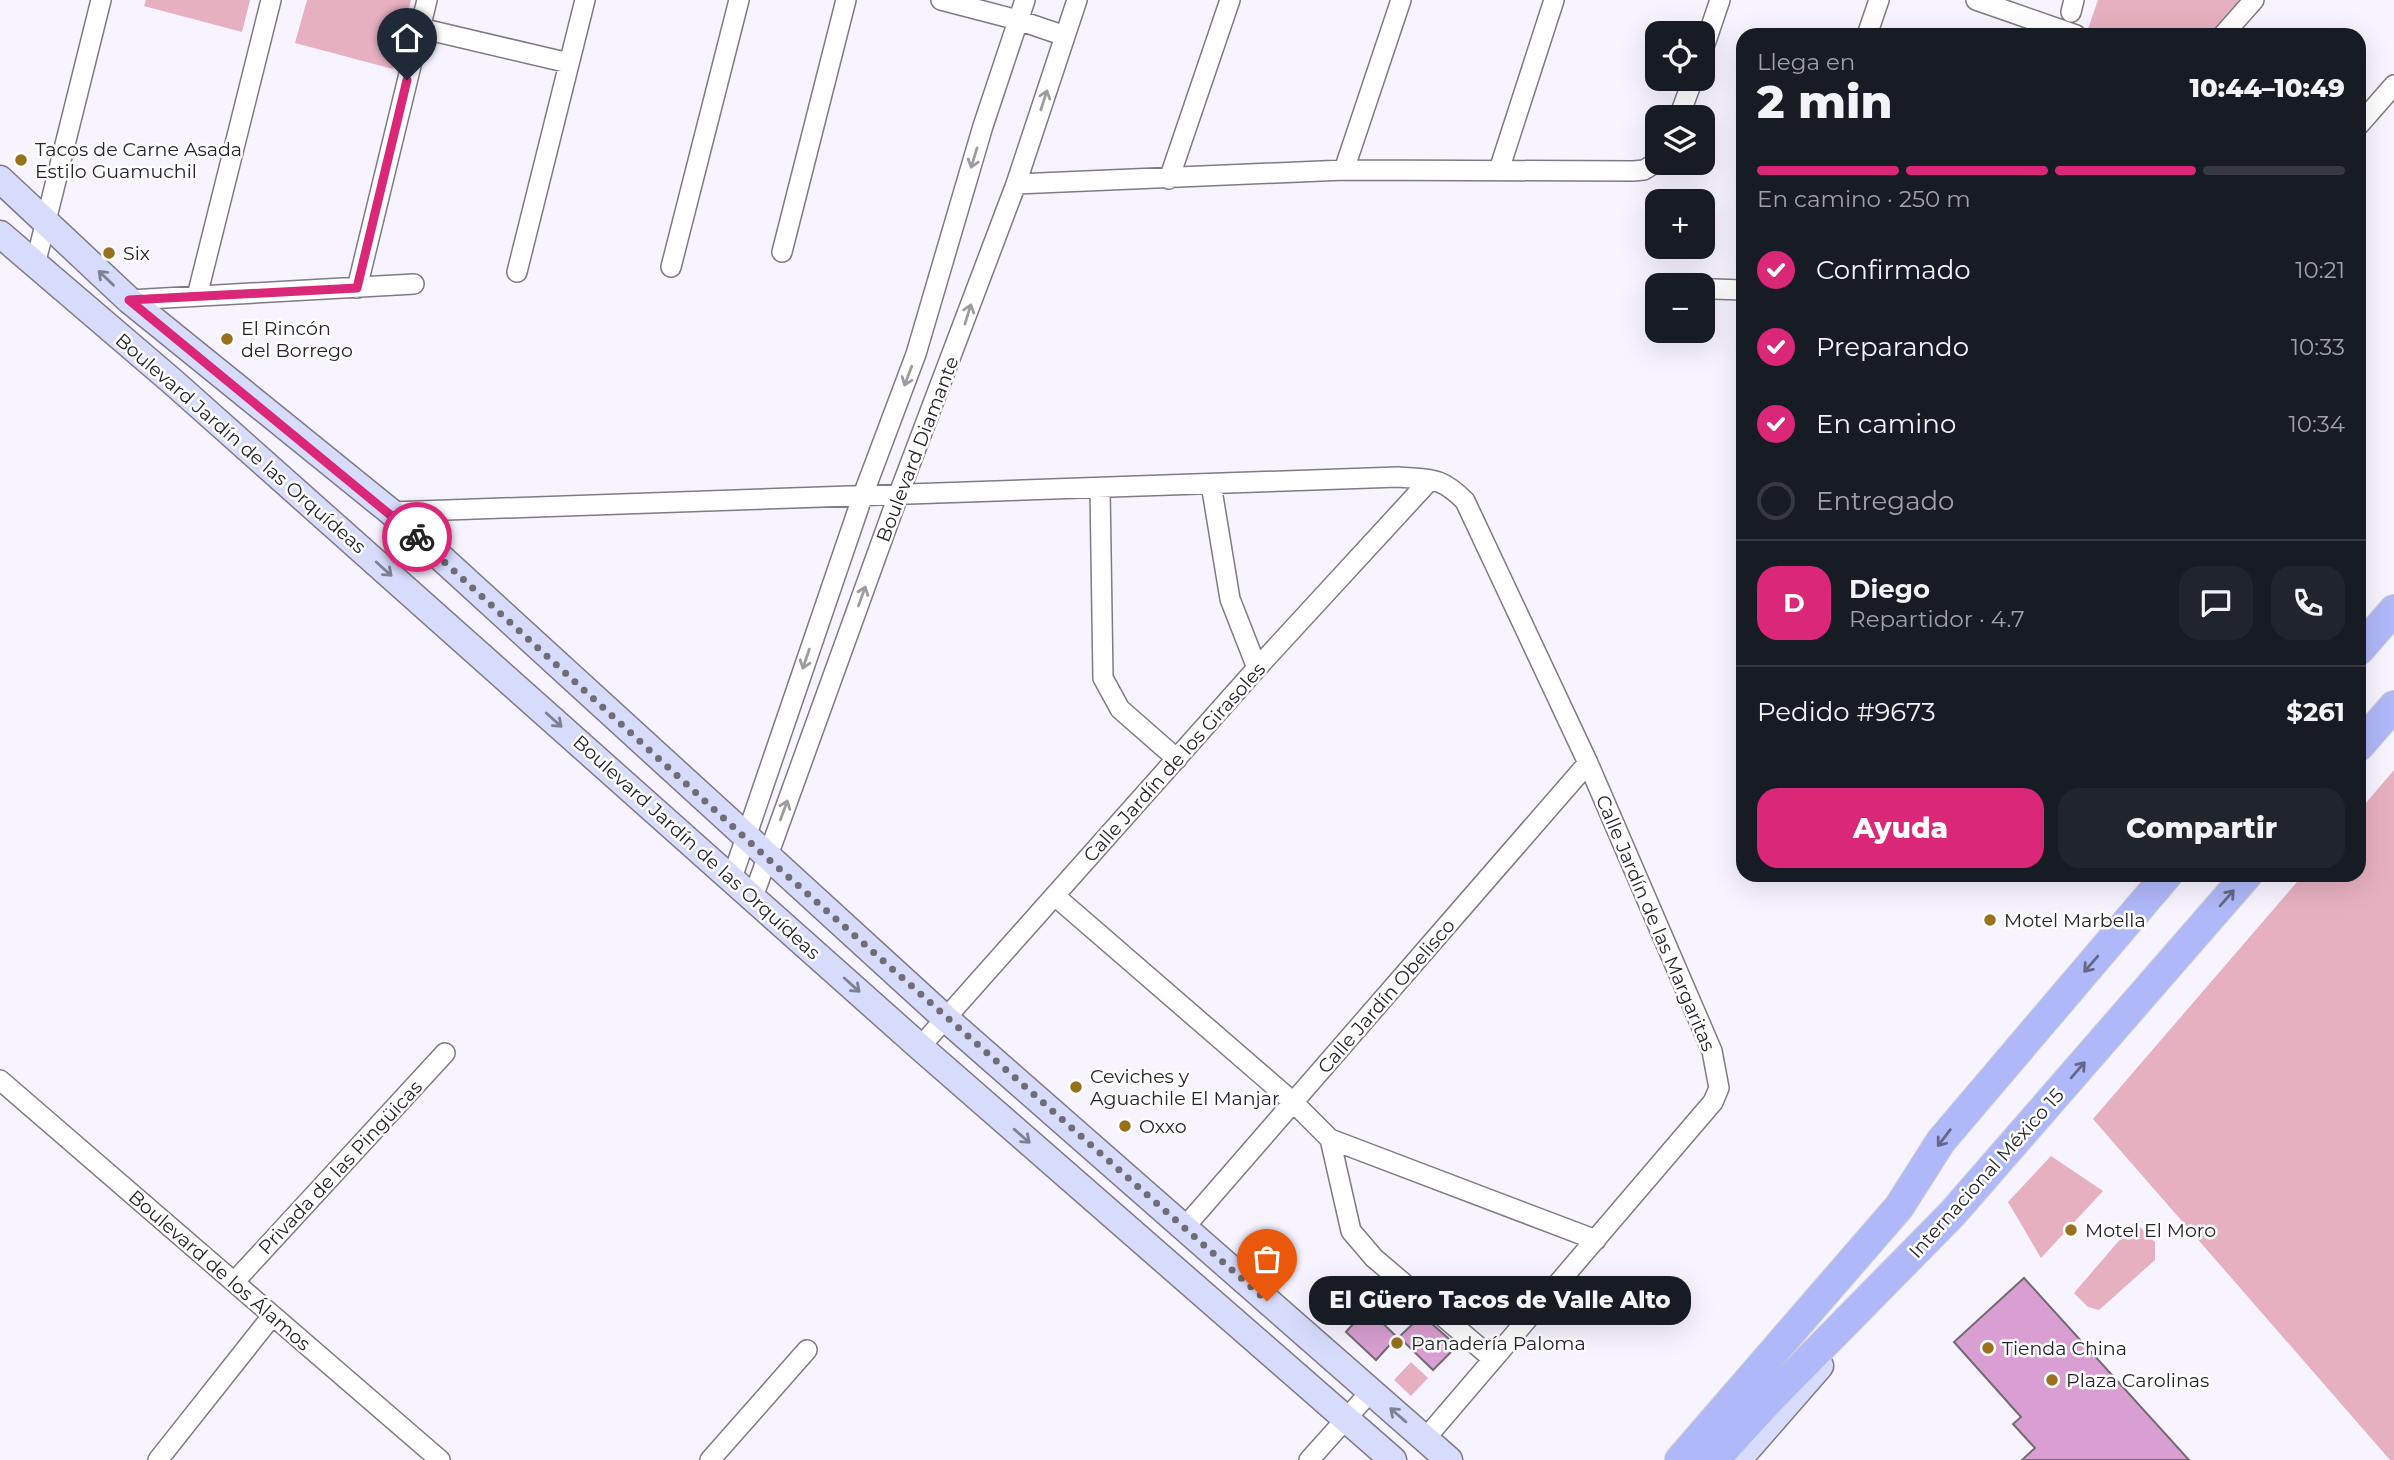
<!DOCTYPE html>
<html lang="es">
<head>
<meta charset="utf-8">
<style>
  :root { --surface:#171b24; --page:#20242c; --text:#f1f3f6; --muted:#9ea1a6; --line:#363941; --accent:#db2777 }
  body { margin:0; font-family:Montserrat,sans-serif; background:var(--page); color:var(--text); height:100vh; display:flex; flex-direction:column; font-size:26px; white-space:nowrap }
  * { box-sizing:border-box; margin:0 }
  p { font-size:23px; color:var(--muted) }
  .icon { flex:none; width:38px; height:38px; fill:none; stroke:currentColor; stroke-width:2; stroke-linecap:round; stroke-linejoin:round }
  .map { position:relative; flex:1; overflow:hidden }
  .panel { position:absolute; left:1736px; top:28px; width:630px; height:854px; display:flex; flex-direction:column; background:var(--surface); border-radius:21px; box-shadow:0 7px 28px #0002 }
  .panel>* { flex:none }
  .controls { position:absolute; left:1645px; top:21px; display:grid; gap:14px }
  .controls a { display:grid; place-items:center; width:70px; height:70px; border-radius:14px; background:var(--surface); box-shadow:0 7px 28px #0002; font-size:35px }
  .pin { position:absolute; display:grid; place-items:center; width:60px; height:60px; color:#fff; margin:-72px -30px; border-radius:50% 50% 50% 0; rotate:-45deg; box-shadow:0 0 7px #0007 }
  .pin .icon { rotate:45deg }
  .courier { position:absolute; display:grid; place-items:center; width:70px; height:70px; margin:-35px; border:5px solid #db2777; border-radius:50%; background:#fff; color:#222; box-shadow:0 2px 9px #0007 }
  .bubble { position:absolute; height:49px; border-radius:21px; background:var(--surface); box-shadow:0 7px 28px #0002; font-size:23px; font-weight:800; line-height:49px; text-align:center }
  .headline em { font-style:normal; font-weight:800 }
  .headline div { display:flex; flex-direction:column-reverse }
  .headline { display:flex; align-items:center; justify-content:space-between; height:119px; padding:0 21px }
  h1 { font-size:46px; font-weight:800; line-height:52px }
  .bar { display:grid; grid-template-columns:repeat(4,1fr); gap:10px 7px; align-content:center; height:84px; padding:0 21px }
  .bar i { height:9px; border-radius:5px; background:var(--line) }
  .bar .current { background:var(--accent) }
  .bar p { grid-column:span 4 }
  .line { display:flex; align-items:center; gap:18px; padding:0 21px; border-top:2px solid var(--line) }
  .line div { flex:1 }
  .round { display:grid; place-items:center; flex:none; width:74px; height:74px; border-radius:21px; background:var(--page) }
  ol { padding:0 21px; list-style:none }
  li { display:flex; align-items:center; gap:21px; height:77px }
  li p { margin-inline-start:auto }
  li .icon { padding:7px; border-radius:50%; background:var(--accent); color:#fff; stroke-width:4 }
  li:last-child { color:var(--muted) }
  li i { width:38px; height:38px; border:4px solid var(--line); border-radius:50% }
  .action { display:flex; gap:14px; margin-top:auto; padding:14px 21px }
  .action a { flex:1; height:80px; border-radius:21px; background:var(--accent); color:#fff; font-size:28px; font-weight:800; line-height:80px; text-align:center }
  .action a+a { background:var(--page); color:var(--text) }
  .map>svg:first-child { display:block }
  .green { fill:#e6b0c0 }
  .building { fill:#da9fd2; stroke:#756a73; stroke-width:2 }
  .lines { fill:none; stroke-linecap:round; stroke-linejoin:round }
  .street-casing { stroke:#7f7a86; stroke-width:22 }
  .secondary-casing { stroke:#7f7a86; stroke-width:29 }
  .primary-casing { stroke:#d4d3d4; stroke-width:32 }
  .street { stroke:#fff; stroke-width:19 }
  .secondary { stroke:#d7dcfc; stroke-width:26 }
  .primary { stroke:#afb8f8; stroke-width:30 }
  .oneway { stroke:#9d9c9f }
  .oneway2 { stroke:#7e8093 }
  .oneway3 { stroke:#646787 }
  .done { stroke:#6f6c75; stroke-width:7; stroke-dasharray:0 12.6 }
  .route { stroke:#db2777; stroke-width:9 }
  .poi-dot { fill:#97711b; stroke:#fff; stroke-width:2.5 }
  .labels { text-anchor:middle; stroke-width:5; stroke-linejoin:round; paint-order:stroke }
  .poi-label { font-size:19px; fill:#26242a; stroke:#fff; text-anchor:start }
  .street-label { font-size:19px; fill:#26242a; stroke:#fff }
</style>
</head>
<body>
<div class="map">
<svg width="2394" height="1460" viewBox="0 0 2394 1460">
  <rect width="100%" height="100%" fill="#f7f3ff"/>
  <path class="green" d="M146,0h104l-8,32 -98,-26z
    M307,0h104l-18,69 -98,-26z
    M2098,0h145l-30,35h-117l-9,-3z
    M2394,770v690h-4l-297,-341 210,-244h56v-64z
    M2051,1156l52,35 -62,67 -33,-56z
    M2135,1222l20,20v18l-56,50 -11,-3 -14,-14z
    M1411,1362l17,16 -17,18 -17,-16z"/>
  <path class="building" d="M2024,1278l165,182h-167l13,-12 -22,-24 8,-7 -67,-75z
    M1367,1308l30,29 -21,23 -30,-28z
    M1422,1315l35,31 -24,24 -34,-33z"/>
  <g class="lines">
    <defs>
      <path id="street" d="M941,0l77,20 47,16
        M1976,0l100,35
        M2071,12l3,-12
        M420,28l149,35
        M1867,35l12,-35
        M2223,35l31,-35
        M1703,50l17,-50
        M1679,117l14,-38
        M2359,125l35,-40
        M1344,170l57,-170
        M1499,170l55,-170
        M1169,179l61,-179
        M1016,184l328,-14 289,1 11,-1 13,-8
        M782,252l64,-252
        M35,265l66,-265
        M671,267l68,-267
        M517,272l68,-272
        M357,288l70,-288
        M1713,289l30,1
        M197,296l74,-296
        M129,300l285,-16
        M1211,484l19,115 27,69
        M1100,489l3,189 17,31 57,50
        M391,512l1007,-35c34,3 42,-1 67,24l123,262 124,288 7,37 -6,14 -288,337
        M732,878l131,-383 53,-141 67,-228 42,-126
        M1055,896l238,206 37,37 21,92 23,27 119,101
        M753,897l145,-401 118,-312 61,-184
        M920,1047l337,-379 173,-188
        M0,1080l440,380
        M1330,1139l266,101
        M1184,1228l404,-465
        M235,1281l210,-228
        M158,1460l114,-144
        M710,1460l97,-110
        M1309,1460l62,-69"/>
      <path id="secondary" d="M0,179l129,121 262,212 554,506 504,442
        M0,234l173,148 747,665 473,413
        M1738,1460l82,-94"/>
      <path id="primary" d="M2359,650l35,-40
        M2359,746l35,-40
        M1680,1460l219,-253 42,-66 226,-266
        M1714,1460l54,-59 184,-187 295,-339"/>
    </defs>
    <use href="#street" class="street-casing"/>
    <use href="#secondary" class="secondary-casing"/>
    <use href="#primary" class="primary-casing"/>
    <use href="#street" class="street"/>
    <use href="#secondary" class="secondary"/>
    <use href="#primary" class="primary"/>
  </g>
  <defs><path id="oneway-shaft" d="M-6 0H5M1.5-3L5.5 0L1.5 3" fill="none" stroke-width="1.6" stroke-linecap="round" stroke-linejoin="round" transform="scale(1.75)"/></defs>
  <g class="oneway">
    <use href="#oneway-shaft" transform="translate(1044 100) rotate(-72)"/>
    <use href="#oneway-shaft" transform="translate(974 158) rotate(107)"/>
    <use href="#oneway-shaft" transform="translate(968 314) rotate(-73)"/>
    <use href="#oneway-shaft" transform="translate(908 376) rotate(111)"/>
    <use href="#oneway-shaft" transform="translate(862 596) rotate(-70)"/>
    <use href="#oneway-shaft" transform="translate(806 659) rotate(109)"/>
    <use href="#oneway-shaft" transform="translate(784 810) rotate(-70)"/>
  </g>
  <g class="oneway2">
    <use href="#oneway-shaft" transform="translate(106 278) rotate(-136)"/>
    <use href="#oneway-shaft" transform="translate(384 569) rotate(42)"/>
    <use href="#oneway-shaft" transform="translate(554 720) rotate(42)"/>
    <use href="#oneway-shaft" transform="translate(852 985) rotate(42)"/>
    <use href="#oneway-shaft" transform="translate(1022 1136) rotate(41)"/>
    <use href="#oneway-shaft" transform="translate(1398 1415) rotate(-139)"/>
  </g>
  <g class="oneway3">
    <use href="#oneway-shaft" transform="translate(2227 898) rotate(-49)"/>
    <use href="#oneway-shaft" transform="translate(2091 964) rotate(131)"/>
    <use href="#oneway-shaft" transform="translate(2078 1070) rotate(-49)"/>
    <use href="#oneway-shaft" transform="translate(1944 1138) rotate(127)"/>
  </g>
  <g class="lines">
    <path class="done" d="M417,537l349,320 501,444"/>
    <path class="route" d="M407,80l-50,208 -228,12 288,237"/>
  </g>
  <g class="poi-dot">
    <circle cx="21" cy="160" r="7"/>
    <circle cx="109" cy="253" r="7"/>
    <circle cx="227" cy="339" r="7"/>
    <circle cx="1990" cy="920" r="7"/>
    <circle cx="1076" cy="1087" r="7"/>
    <circle cx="1125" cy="1126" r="7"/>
    <circle cx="2071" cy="1230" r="7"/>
    <circle cx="1397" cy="1343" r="7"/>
    <circle cx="1988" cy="1348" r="7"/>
    <circle cx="2052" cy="1380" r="7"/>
  </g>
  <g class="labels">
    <g class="poi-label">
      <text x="35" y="156">Tacos de Carne Asada<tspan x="35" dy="22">Estilo Guamuchil</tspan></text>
      <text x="123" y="260">Six</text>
      <text x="241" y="335">El Rincón<tspan x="241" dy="22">del Borrego</tspan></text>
      <text x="2004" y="927">Motel Marbella</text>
      <text x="1090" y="1083">Ceviches y<tspan x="1090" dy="22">Aguachile El Manjar</tspan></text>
      <text x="1139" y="1133">Oxxo</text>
      <text x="2085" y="1237">Motel El Moro</text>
      <text x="1411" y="1350">Panadería Paloma</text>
      <text x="2002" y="1355">Tienda China</text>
      <text x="2066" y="1387">Plaza Carolinas</text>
    </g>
    <g class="street-label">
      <text transform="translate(241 443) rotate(41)" y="7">Boulevard Jardín de las Orquídeas</text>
      <text transform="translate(917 449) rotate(-69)" y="7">Boulevard Diamante</text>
      <text transform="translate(1174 762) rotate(-48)" y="7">Calle Jardín de los Girasoles</text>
      <text transform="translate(697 847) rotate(42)" y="7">Boulevard Jardín de las Orquídeas</text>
      <text transform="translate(1656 923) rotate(67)" y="7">Calle Jardín de las Margaritas</text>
      <text transform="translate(1386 996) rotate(-49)" y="7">Calle Jardín Obelisco</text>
      <text transform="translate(340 1167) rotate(-47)" y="7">Privada de las Pingüicas</text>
      <text transform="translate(1986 1173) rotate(-48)" y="7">Internacional México 15</text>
      <text transform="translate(220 1270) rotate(41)" y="7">Boulevard de los Álamos</text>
    </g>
  </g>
</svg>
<div class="controls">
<a><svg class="icon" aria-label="locate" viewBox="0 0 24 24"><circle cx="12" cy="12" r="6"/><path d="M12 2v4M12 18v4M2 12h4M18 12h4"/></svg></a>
<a><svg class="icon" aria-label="layers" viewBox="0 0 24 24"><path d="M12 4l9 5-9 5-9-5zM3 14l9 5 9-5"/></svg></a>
<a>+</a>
<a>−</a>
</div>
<div class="pin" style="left:1267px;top:1301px;background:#ea580c"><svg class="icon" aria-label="bag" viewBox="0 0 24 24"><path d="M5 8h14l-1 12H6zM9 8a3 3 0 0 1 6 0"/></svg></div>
<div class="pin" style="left:407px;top:80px;background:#1f2937"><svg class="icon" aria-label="home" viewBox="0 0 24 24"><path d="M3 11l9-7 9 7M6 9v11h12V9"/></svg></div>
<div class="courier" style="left:417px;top:537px"><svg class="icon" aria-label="bike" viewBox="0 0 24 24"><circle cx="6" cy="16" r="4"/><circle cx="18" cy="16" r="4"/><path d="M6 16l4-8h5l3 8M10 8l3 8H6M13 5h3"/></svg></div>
<div class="bubble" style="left:1309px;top:1276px;width:382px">El Güero Tacos de Valle Alto</div>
<section class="panel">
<div class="headline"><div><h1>2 min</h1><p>Llega en</p></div><em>10:44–10:49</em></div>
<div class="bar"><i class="current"></i><i class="current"></i><i class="current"></i><i></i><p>En camino · 250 m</p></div>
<ol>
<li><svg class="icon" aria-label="check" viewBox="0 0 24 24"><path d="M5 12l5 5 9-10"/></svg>Confirmado<p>10:21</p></li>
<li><svg class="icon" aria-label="check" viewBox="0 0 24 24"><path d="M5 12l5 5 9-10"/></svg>Preparando<p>10:33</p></li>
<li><svg class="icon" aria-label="check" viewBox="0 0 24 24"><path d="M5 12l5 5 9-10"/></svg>En camino<p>10:34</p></li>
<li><i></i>Entregado</li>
</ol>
<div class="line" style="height:126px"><b class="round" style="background:var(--accent);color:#fff">D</b><div><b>Diego</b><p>Repartidor · 4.7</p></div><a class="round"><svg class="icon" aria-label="chat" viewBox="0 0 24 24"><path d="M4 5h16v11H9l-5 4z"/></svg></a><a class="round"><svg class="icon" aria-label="phone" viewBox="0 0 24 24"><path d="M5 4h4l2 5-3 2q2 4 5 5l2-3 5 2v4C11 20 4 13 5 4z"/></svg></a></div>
<div class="line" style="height:91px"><div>Pedido #9673</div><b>$261</b></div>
<div class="action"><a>Ayuda</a><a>Compartir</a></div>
</section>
</div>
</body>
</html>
